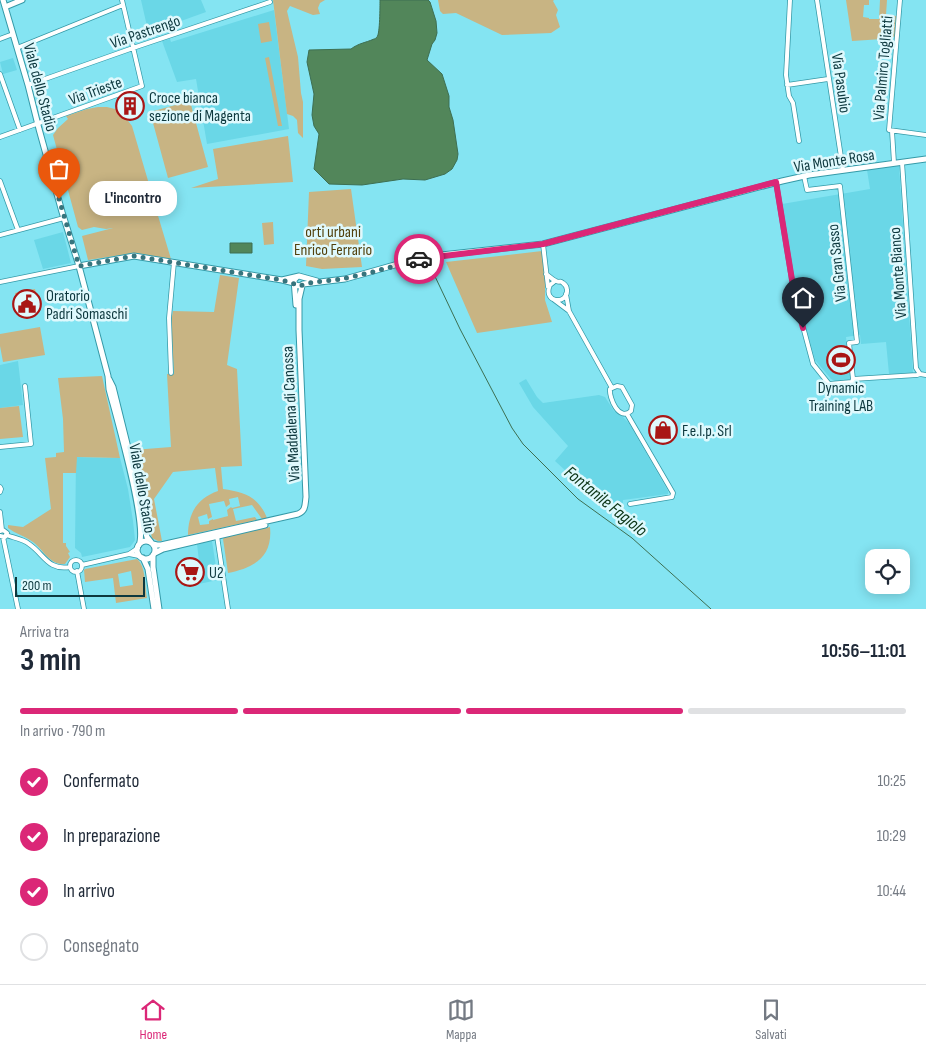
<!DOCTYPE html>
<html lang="it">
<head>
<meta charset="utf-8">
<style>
  :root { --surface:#fff; --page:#f6f6f7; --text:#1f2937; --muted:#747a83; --line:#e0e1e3; --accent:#db2777 }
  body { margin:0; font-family:"Sofia Sans Condensed",sans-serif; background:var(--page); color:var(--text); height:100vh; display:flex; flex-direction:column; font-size:19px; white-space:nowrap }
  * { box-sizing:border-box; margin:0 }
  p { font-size:16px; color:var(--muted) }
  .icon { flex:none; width:28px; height:28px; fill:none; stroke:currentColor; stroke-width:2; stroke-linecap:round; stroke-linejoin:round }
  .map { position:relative; height:609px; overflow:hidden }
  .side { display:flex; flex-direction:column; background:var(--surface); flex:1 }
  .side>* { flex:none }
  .controls { position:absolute; left:865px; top:549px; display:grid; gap:10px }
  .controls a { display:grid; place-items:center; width:45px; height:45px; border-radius:10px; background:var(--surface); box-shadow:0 2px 12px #0003; font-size:25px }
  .scale { position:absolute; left:15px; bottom:12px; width:130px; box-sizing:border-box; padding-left:5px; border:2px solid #0d383e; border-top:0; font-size:14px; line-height:18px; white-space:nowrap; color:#0d383e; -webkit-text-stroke:4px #dff9fd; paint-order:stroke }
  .pin { position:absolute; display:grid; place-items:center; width:42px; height:42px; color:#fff; margin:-51px -21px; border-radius:50% 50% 50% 0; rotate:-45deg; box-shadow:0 0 5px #0007 }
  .pin .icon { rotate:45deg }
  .courier { position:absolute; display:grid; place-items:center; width:50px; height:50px; margin:-25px; border:4px solid #db2777; border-radius:50%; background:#fff; color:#222; box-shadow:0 1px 6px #0007 }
  .bubble { position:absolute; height:35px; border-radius:15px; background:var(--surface); box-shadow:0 2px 12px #0003; font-size:16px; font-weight:700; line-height:35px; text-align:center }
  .summary em { font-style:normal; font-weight:700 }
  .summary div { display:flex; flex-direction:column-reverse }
  .summary { display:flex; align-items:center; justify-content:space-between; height:85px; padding:0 20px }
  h1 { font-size:32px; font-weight:700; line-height:38px }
  .bar { display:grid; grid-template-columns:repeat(4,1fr); gap:8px 5px; align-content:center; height:60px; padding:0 20px }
  .bar i { height:6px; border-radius:4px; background:var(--line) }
  .bar .selected { background:var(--accent) }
  .bar p { grid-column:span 4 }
  ol { padding:0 20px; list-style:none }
  li { display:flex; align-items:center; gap:15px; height:55px }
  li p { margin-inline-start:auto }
  li .icon { padding:5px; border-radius:50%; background:var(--accent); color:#fff; stroke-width:4 }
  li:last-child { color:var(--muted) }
  li i { width:28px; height:28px; border:2px solid var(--line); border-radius:50% }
  .tab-bar { display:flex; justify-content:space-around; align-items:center; height:70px; border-top:1px solid var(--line); background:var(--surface); font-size:14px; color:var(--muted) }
  .tab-bar a { display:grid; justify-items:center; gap:2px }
  .tab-bar .selected { color:var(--accent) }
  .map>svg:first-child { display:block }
  .built { fill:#6ad7e7 }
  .green { fill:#c8b483; fill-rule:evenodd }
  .water { fill:#52865a; stroke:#3d6f52 }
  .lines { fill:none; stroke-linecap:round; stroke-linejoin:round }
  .stream { stroke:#3d6f52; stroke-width:1 }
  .street-casing { stroke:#359aa8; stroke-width:5.5 }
  .secondary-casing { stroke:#359aa8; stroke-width:7 }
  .street { stroke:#fff; stroke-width:4 }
  .secondary { stroke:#fff; stroke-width:5 }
  .done { stroke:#37747d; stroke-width:5; stroke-dasharray:0 9 }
  .route { stroke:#db2777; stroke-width:6 }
  .labels { text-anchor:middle; stroke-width:5; stroke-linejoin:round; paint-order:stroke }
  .street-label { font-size:16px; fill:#0d383e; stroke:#dff9fd }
  .poi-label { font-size:16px; fill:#0d383e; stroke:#dff9fd; text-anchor:start }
  .park-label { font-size:16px; fill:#52400c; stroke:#dff9fd }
  .water-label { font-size:18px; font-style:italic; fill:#0b3415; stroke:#dff9fd }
</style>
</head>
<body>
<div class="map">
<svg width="926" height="609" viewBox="0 0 926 609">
  <rect width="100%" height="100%" fill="#84e4f2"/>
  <path class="built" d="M141,0h60l5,12 -25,9 1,4 -33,10z
    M274,10l15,119 -82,15 -11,-65 -19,3 -15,-41 8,-2 1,3z
    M13,58l4,12 -14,4 -3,-12z
    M899,166l14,207 -24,1 -3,-32 -25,2 -1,-9 -14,2 5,44h-16l-4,-2 -16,-19 -19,-68 -14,-88 88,-15 -3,-19z
    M63,232l8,31 -28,6 -9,-29z
    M18,361l5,44 -23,3v-43z
    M526,379l11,18 6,6 56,-8 6,2 9,14 8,5 7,7 39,68v3l-45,6v3l-20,2 -48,-44 13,-15 -35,-39 -14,-24z
    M76,457l30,1h14l8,31 5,32 2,19 -2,3 -3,4 -48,10 -1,-4 -6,-5z
    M212,541l6,39 -34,7 -3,-23 18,-3 -2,-17z"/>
  <path class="green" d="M273,0h52l-5,3 -2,5 2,6 -7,1 -23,-9 -3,5 11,46 3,36 2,9v36l-5,-5 -1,-13 -4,-4 -6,-2z
    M438,0h116l-1,1 5,9 -2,5 4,12 -9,6 -49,2 -46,-22 -13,1 -3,-3z
    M846,0h23v5h-5l-1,12 6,1v1h10l1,-19h7l-1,15 10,1 -1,21h-11l-1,2 -31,2z
    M269,22l3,19 -11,2 -3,-19z
    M269,57l13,69h-4l-13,-68z
    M190,101l18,66 -40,11 -18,-66z
    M98,107h9l8,2 7,4 10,13 24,82 -11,3 11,-2 15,50 -36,-6 -47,7 -6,-24 31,-8 -7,1 -12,-2 -12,3 -4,-3 -25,-92 5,-7 10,-9 -2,-3 21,-7z
    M288,136l5,46 -102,6 27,-9 -5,-30z
    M351,189l11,78 -40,2 -16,-3 3,-74z
    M273,222l1,22 -10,1 -2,-22z
    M542,251l3,25v24l7,22 -75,11 -31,-71z
    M220,275l19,3 -12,87 10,4 5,97 -21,1 2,22c21,3 35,7 44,29l-5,1 -10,-14 -19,4 3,12 19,-4 2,3 -69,15c0,-21 9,-37 30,-44l-3,-23 -42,4 -19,27 8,42h-4l-6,-3 -19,-88 38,-3 -4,-73h7l-3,-52 2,-11 41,1zM238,497l2,9 -8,2 -1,-1 -4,3 1,6 -15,4v-1l-4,2v3l-9,1 -2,-8 9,-3 1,5 4,-2 -3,-13 15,-3 2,6 4,-3 -1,-5z
    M35,289l2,10 -20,4 -2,-10z
    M40,327l5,28 -42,7 -3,-16v-12z
    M102,376l18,82 -43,-1 -1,16h-13v70h3v3l4,6 -2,1 2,4 -5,7c-16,1 -21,-14 -32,-22 -8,-6 -17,-8 -25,-14v-3l15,2 28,-18 -6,-51 11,-1v-4l8,-1 -1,-33 -5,-41z
    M19,406l4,31 -23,2v-31z
    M270,527c3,30 -16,41 -42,46l-5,-34 2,-3z
    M137,559c9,7 8,28 10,39l-31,5 -3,-25 -28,4 -1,-12 1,-1zM131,571l2,14 -13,2 -2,-13z"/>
  <path class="water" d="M380,0h48l2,2 6,19 1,12 -2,7 -3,4 -5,16 15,14 7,22v11l4,13 5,34 -1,6 -5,9 -7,5 -20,6 -22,-1 -41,6 -33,-1 -15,-15 5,-35 -5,-8 -2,-11 2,-21 -7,-32 2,-12 42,-1c8,-6 14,-6 23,-10 1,0 2,-1 3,-2 3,-3 3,-31 3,-37z
    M230,243h22v10h-22z"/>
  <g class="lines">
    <path class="stream" d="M431,268l29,61 52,99 11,16 55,55 54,39 79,71"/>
    <defs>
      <path id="street" d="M790,0l-4,75 3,21 4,7 6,38
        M817,0l26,170
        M900,0l-11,130 37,5
        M0,39l13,-5
        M17,48l106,-43
        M0,74l20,56
        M28,85l105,-37 137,-46
        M787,85l41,-6
        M892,131l2,32
        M0,137l142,-51 -20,-86
        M902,162l14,206 4,6
        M804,176l3,14 33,-4 17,156 -8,1 4,36
        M0,181l18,49
        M776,182l18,111 19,71 16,20 23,-2 1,-3 64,-4 3,-1 6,1
        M0,235l64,-17
        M543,244l5,43
        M546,274c3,2 7,6 10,7 5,2 3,-1 7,2 3,2 4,4 4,7 1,15 -25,13 -17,-5l5,-4
        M0,282l79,-16
        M566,294l3,17
        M553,299l16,12 43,77
        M171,373l-2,-55 5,-56
        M617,386l5,1 10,18 -1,6c-12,11 -22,-13 -21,-22z
        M627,414l46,79 -1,4 -42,7
        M0,447l31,-3 -6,-58
        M0,487l1,2 -1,3
        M0,512l2,18
        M0,531l3,-1 4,3 -2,4 -5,-1
        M6,535c8,3 17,4 23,9 15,10 19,27 41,23
        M217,536l11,73
        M3,537l15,72
        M129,554l10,2
        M70 566a6 6 0 1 1 12 0a6 6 0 1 1-12 0Z
        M82,565l47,-11 9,-6
        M77,571l7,38"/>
      <path id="secondary" d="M3,0l25,85 11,44 23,83 17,54 29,110 1,13c7,27 39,136 30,156
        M5,7l17,-7
        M79,266l55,-10 148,24 12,3
        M282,280l17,-4 18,5
        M295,285l5,1 3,-2 42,-5 78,-22 120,-13 239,-63 27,-6 117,-16
        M296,305l-2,-25 3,-3
        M109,379l4,8 23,93 9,50 2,7 4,5
        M137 550a9 9 0 1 1 18 0a9 9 0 1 1-18 0Z
        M153,544l4,1h4l137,-31c8,-3 7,-10 8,-17l-7,-167v-31l3,-13
        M155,553l8,-4 102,-24
        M153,555v12l6,42
        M143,558l5,11 6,40"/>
    </defs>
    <use href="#street" class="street-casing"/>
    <use href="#secondary" class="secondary-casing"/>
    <use href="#street" class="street"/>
    <use href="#secondary" class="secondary"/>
  </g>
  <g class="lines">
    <path class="done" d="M59,199l20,67 55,-10 148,24 18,6c10,-5 34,-5 46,-8 25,-5 49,-12 73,-19"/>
    <path class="route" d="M419,259l124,-15 233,-62 18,110 9,36"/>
  </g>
  <defs>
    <symbol id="building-ring" viewBox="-11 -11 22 22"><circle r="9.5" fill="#dff9fd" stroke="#a91615" stroke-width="1.5"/><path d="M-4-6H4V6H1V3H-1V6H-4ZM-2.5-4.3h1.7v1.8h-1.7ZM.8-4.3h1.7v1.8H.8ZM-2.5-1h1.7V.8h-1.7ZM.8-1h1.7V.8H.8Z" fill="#a91615"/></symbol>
    <symbol id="civic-ring" viewBox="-11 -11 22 22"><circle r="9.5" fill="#dff9fd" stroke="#a91615" stroke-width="1.5"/><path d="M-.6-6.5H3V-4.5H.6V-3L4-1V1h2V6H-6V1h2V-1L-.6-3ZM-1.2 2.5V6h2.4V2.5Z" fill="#a91615"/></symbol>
    <symbol id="stadium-ring" viewBox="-11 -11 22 22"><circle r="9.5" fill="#dff9fd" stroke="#a91615" stroke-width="1.5"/><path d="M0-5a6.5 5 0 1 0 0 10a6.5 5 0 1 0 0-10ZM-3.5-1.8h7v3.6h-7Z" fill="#a91615"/></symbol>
    <symbol id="shop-ring" viewBox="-11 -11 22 22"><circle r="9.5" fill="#dff9fd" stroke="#a91615" stroke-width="1.5"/><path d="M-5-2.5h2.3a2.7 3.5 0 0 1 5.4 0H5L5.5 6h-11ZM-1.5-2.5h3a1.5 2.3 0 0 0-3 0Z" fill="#a91615"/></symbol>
    <symbol id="supermarket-ring" viewBox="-11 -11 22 22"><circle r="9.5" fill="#dff9fd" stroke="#a91615" stroke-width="1.5"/><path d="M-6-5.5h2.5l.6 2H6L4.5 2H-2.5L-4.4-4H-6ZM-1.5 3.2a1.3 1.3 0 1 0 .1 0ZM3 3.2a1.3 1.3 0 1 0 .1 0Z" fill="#a91615"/></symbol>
  </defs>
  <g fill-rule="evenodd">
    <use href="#building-ring" x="114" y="90" width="32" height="32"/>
    <use href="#civic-ring" x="11" y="288" width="32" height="32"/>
    <use href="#stadium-ring" x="825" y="344" width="32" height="32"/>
    <use href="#shop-ring" x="647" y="414" width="32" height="32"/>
    <use href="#supermarket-ring" x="174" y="556" width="32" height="32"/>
  </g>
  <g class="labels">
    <g class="street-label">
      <text transform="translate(145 31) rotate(-19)" y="6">Via Pastrengo</text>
      <text transform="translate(882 68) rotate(-85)" y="6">Via Palmiro Togliatti</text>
      <text transform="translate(842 83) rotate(82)" y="6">Via Pasubio</text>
      <text transform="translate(41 87) rotate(75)" y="6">Viale dello Stadio</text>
      <text transform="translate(95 90) rotate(-20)" y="6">Via Trieste</text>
      <text transform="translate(834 160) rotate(-9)" y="6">Via Monte Rosa</text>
      <text transform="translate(836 263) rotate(-96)" y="6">Via Gran Sasso</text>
      <text transform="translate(897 273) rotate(-94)" y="6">Via Monte Bianco</text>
      <text transform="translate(290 414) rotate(-93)" y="6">Via Maddalena di Canossa</text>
      <text transform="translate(143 488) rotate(80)" y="6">Viale dello Stadio</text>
    </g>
    <g class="poi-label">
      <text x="149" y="103">Croce bianca<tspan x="149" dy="18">sezione di Magenta</tspan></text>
      <text x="46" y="301">Oratorio<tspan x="46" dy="18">Padri Somaschi</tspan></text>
      <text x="841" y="393" text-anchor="middle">Dynamic<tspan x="841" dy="18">Training LAB</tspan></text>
      <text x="682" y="436">F.e.l.p. Srl</text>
      <text x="209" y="578">U2</text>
    </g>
    <g class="park-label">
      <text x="333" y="237">orti urbani<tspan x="333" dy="18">Enrico Ferrario</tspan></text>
    </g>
    <g class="water-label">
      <text transform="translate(606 501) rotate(39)" y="6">Fontanile Fagiolo</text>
    </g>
  </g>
</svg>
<div class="controls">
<a><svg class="icon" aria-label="locate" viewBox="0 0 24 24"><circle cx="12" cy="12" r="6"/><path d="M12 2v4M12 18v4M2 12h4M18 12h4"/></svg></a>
</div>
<div class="scale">200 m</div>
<div class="pin" style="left:59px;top:199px;background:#ea580c"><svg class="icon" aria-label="bag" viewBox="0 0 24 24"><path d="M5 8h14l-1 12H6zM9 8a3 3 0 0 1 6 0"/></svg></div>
<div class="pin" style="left:803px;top:328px;background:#1f2937"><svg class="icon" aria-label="home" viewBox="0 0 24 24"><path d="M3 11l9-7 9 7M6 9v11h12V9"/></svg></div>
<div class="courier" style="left:419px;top:259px"><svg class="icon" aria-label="car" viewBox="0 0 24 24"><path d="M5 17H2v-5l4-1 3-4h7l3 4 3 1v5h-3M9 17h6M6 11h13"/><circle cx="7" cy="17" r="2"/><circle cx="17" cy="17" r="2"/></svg></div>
<div class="bubble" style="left:89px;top:181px;width:88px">L'incontro</div>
</div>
<section class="side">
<div class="summary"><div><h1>3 min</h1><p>Arriva tra</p></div><em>10:56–11:01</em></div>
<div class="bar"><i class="selected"></i><i class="selected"></i><i class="selected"></i><i></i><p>In arrivo · 790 m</p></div>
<ol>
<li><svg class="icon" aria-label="check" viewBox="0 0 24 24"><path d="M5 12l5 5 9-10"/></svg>Confermato<p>10:25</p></li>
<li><svg class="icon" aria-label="check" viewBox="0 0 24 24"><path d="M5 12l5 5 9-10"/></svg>In preparazione<p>10:29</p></li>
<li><svg class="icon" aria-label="check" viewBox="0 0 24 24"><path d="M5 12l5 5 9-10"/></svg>In arrivo<p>10:44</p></li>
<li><i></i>Consegnato</li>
</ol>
</section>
<nav class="tab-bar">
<a class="selected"><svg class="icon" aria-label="home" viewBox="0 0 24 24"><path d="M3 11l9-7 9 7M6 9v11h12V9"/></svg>Home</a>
<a><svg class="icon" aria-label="map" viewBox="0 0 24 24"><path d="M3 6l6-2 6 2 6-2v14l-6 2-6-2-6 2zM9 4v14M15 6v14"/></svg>Mappa</a>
<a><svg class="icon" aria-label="saved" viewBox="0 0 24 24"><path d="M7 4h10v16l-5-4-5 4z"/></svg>Salvati</a>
</nav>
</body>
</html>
